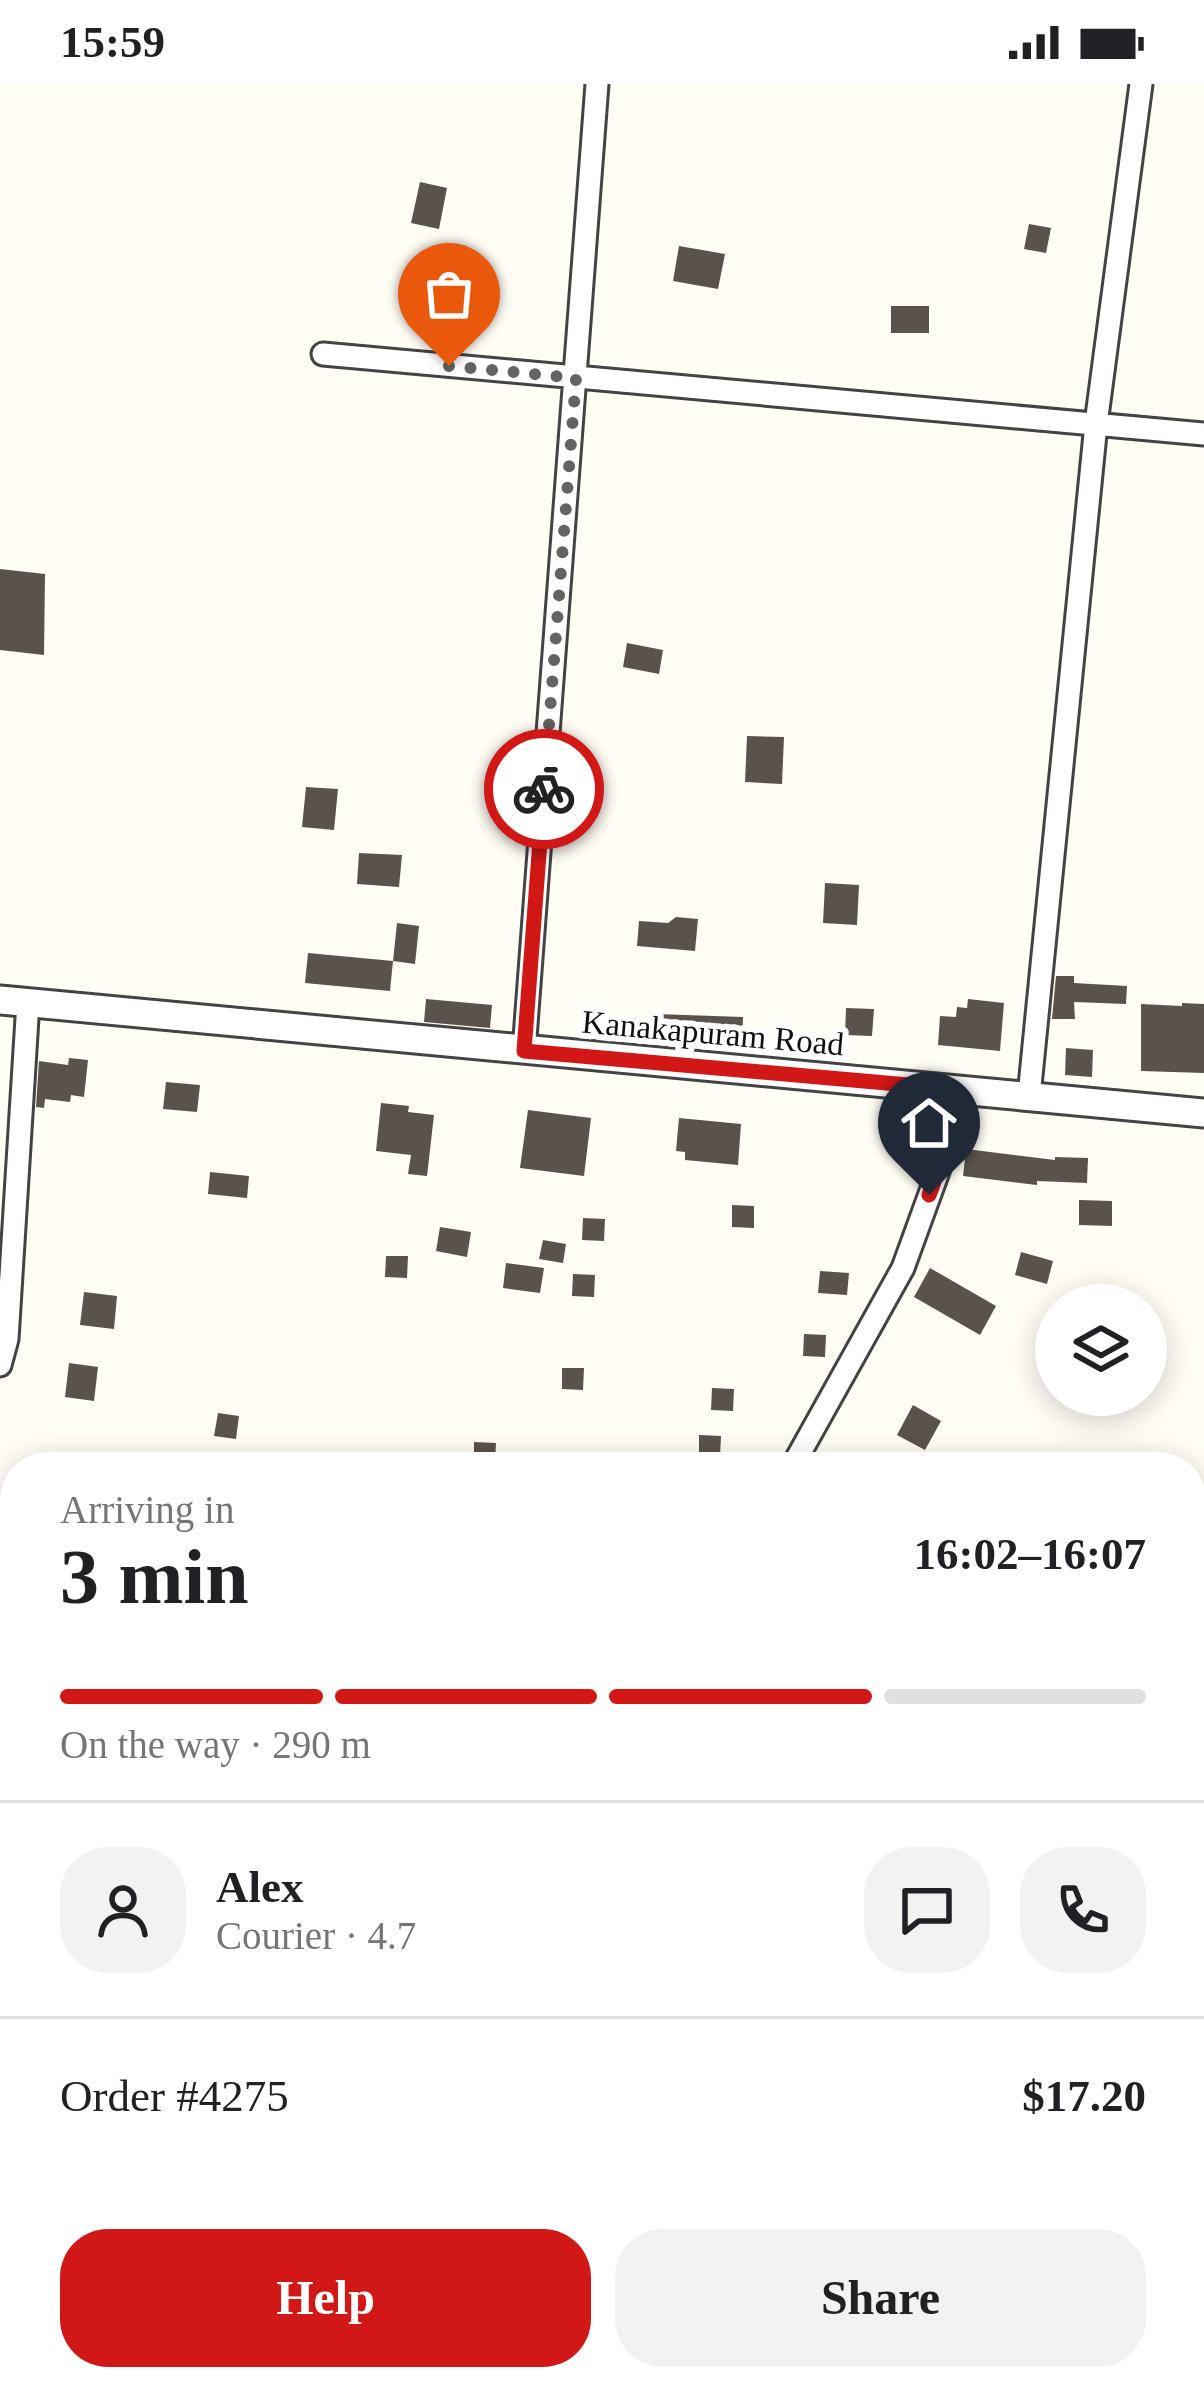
<!DOCTYPE html>
<html lang="en">
<head>
<meta charset="utf-8">
<style>
  :root { --surface:#fff; --page:#f2f2f2; --text:#202124; --muted:#757577; --line:#e0e0e0; --accent:#d21717 }
  body { margin:0; font-family:Georgia,serif; background:var(--page); color:var(--text); height:100vh; display:flex; flex-direction:column; font-size:45px; white-space:nowrap }
  * { box-sizing:border-box; margin:0 }
  p { font-size:39px; color:var(--muted) }
  .icon { flex:none; width:66px; height:66px; fill:none; stroke:currentColor; stroke-width:2; stroke-linecap:round; stroke-linejoin:round }
  .map { position:relative; flex:1; overflow:hidden }
  .side { position:absolute; left:0px; top:1368px; width:1206px; height:939px; display:flex; flex-direction:column; background:var(--surface); border-radius:48px 48px 0 0; box-shadow:0 6px 30px #0003 }
  .side>* { flex:none }
  .controls { position:absolute; left:1035px; top:1200px; display:grid; gap:24px }
  .controls a { display:grid; place-items:center; width:132px; height:132px; border-radius:50%; background:var(--surface); box-shadow:0 6px 30px #0003; font-size:60px }
  .pin { position:absolute; display:grid; place-items:center; width:102px; height:102px; color:#fff; margin:-123px -51px; border-radius:50% 50% 50% 0; rotate:-45deg; box-shadow:0 0 12px #0007 }
  .pin .icon { rotate:45deg }
  .courier { position:absolute; display:grid; place-items:center; width:120px; height:120px; margin:-60px; border:9px solid #d21717; border-radius:50%; background:#fff; color:#222; box-shadow:0 3px 15px #0007 }
  .head em { font-style:normal; font-weight:800 }
  .head div { display:flex; flex-direction:column-reverse }
  .head { display:flex; align-items:center; justify-content:space-between; height:204px; padding:0 60px }
  h1 { font-size:78px; font-weight:800; line-height:90px }
  .bar { display:grid; grid-template-columns:repeat(4,1fr); gap:18px 12px; align-content:center; height:144px; padding:0 60px }
  .bar i { height:15px; border-radius:9px; background:var(--line) }
  .bar .active { background:var(--accent) }
  .bar p { grid-column:span 4 }
  .line { display:flex; align-items:center; gap:30px; padding:0 60px; border-top:3px solid var(--line) }
  .line div { flex:1 }
  .round { display:grid; place-items:center; flex:none; width:126px; height:126px; border-radius:48px; background:var(--page) }
  .cta { display:flex; gap:24px; margin-top:auto; padding:24px 60px }
  .cta a { flex:1; height:138px; border-radius:48px; background:var(--accent); color:#fff; font-size:48px; font-weight:800; line-height:138px; text-align:center }
  .cta a+a { background:var(--page); color:var(--text) }
  .status { display:flex; justify-content:space-between; align-items:center; height:84px; padding:0 60px; background:var(--surface); direction:ltr }
  .status svg { height:33px; fill:currentColor }
  .map>svg:first-child { display:block }
  .building { fill:#5b524b }
  .lines { fill:none; stroke-linecap:round; stroke-linejoin:round }
  .minor-casing { stroke:#434343; stroke-width:27 }
  .tertiary-casing { stroke:#434343; stroke-width:33 }
  .minor { stroke:#fff; stroke-width:21 }
  .tertiary { stroke:#fff; stroke-width:27 }
  .done { stroke:#646360; stroke-width:12; stroke-dasharray:0 21.6 }
  .route { stroke:#d21717; stroke-width:15 }
  .labels { text-anchor:middle; stroke-width:12; stroke-linejoin:round; paint-order:stroke }
  .street-label { font-size:33px; fill:#101010; stroke:#fff }
</style>
</head>
<body>
<div class="status"><b>15:59</b><svg viewBox="0 0 49 12"><path d="M0 12V9h3v3zM5 12V6h3v6zM10 12V3h3v9zM15 12V0h3v12zM26 1h20v11H26zM47 4h2v5h-2z"/></svg></div>
<div class="map">
<svg width="1204" height="2305" viewBox="0 0 1204 2305">
  <rect width="100%" height="100%" fill="#fffdf4"/>
  <path class="building" d="M420,98l27,6 -8,41 -28,-6z
    M1029,140l22,4 -5,25 -22,-4z
    M679,162l46,8 -7,35 -45,-8z
    M891,222h38v27h-38z
    M0,485l45,5 -1,81 -44,-5z
    M627,559l36,7 -4,24 -36,-7z
    M747,652l37,1 -2,47 -37,-2z
    M306,703l32,2 -4,41 -32,-3z
    M359,769l43,2 -3,32 -42,-3z
    M825,799l34,2 -2,40 -34,-2z
    M676,833l22,2 -3,32 -58,-5 2,-25 29,2z
    M397,839l22,3 -4,38 -22,-3z
    M308,869l85,8 -3,30 -85,-8z
    M1056,892h18v7l53,3 -1,18 -52,-2 1,17h-23z
    M426,915l66,6 -2,23 -66,-6z
    M968,915l36,4 -4,48 -62,-6 2,-29 16,1 1,-10 10,1z
    M1182,919l22,1v69l-63,-2v-67l41,2z
    M846,924l28,1 -2,27 -27,-1z
    M656,930l87,3 -1,32 -88,-6z
    M1066,964l27,2 -1,27 -27,-2z
    M69,974l19,2 -4,37 -13,-2 -1,7 -25,-3 -1,9 -8,-1 3,-46 29,4z
    M166,998l34,3 -3,27 -34,-3z
    M381,1019l28,3 -1,6 26,3 -7,61 -19,-2 3,-19 -35,-4z
    M528,1026l63,8 -7,58 -64,-8z
    M679,1034l62,6 -3,41 -53,-5v-8l-9,-1z
    M966,1065l89,11v-3l33,1 -1,25 -50,-2v4l-74,-9z
    M210,1088l39,4 -2,22 -39,-4z
    M1079,1116l33,1v25l-33,-1z
    M732,1121l22,1v22l-22,-1z
    M583,1134l22,1 -1,22 -22,-1z
    M440,1143l31,5 -4,25 -31,-6z
    M543,1156l23,4 -3,19 -24,-4z
    M1021,1168l32,9 -6,23 -32,-9z
    M386,1172h22l-1,22 -22,-1z
    M506,1179l38,5 -4,25 -37,-5z
    M930,1184l66,38 -16,29 -66,-38z
    M820,1187l29,2 -2,22 -29,-2z
    M573,1190l22,1 -1,22 -22,-1z
    M84,1208l33,4 -3,33 -34,-4z
    M804,1250l22,1 -1,22 -22,-1z
    M69,1279l29,4 -4,34 -29,-4z
    M562,1284h22l-1,22 -21,-1z
    M712,1304l22,1 -1,22 -22,-1z
    M913,1321l28,16 -16,29 -28,-15z
    M218,1329l21,3 -3,23 -22,-3z
    M699,1351l22,1 -1,21 -21,-1z
    M474,1358l22,1 -1,21h-21z
    M0,1466l15,1v32l-15,-1z"/>
  <g class="lines">
    <defs>
      <path id="minor" d="M323,270l881,80
        M524,967l73,-967
        M1029,1012l67,-672 45,-340
        M0,1281l7,-26 21,-337
        M792,1383l111,-199 40,-110 11,-69
        M0,1776l15,1
        M0,2176l15,2
        M245,2305l4,-13
        M772,2305l1,-13"/>
      <path id="tertiary" d="M0,916l1204,113"/>
    </defs>
    <use href="#minor" class="minor-casing"/>
    <use href="#tertiary" class="tertiary-casing"/>
    <use href="#minor" class="minor"/>
    <use href="#tertiary" class="tertiary"/>
  </g>
  <g class="lines">
    <path class="done" d="M449,282l127,12 -32,411"/>
    <path class="route" d="M544,705l-20,262 430,38 -11,69 -14,37"/>
  </g>
  <g class="labels">
    <g class="street-label">
      <text transform="translate(713 948) rotate(5)" y="12">Kanakapuram Road</text>
    </g>
  </g>
</svg>
<div class="controls">
<a><svg class="icon" aria-label="layers" viewBox="0 0 24 24"><path d="M12 4l9 5-9 5-9-5zM3 14l9 5 9-5"/></svg></a>
</div>
<div class="pin" style="left:449px;top:282px;background:#ea580c"><svg class="icon" aria-label="bag" viewBox="0 0 24 24"><path d="M5 8h14l-1 12H6zM9 8a3 3 0 0 1 6 0"/></svg></div>
<div class="pin" style="left:929px;top:1111px;background:#1f2937"><svg class="icon" aria-label="home" viewBox="0 0 24 24"><path d="M3 11l9-7 9 7M6 9v11h12V9"/></svg></div>
<div class="courier" style="left:544px;top:705px"><svg class="icon" aria-label="bike" viewBox="0 0 24 24"><circle cx="6" cy="16" r="4"/><circle cx="18" cy="16" r="4"/><path d="M6 16l4-8h5l3 8M10 8l3 8H6M13 5h3"/></svg></div>
<section class="side">
<div class="head"><div><h1>3 min</h1><p>Arriving in</p></div><em>16:02–16:07</em></div>
<div class="bar"><i class="active"></i><i class="active"></i><i class="active"></i><i></i><p>On the way · 290 m</p></div>
<div class="line" style="height:216px"><a class="round"><svg class="icon" aria-label="person" viewBox="0 0 24 24"><circle cx="12" cy="8" r="4"/><path d="M4 21q1-7 8-7t8 7"/></svg></a><div><b>Alex</b><p>Courier · 4.7</p></div><a class="round"><svg class="icon" aria-label="chat" viewBox="0 0 24 24"><path d="M4 5h16v11H9l-5 4z"/></svg></a><a class="round"><svg class="icon" aria-label="phone" viewBox="0 0 24 24"><path d="M5 4h4l2 5-3 2q2 4 5 5l2-3 5 2v4C11 20 4 13 5 4z"/></svg></a></div>
<div class="line" style="height:156px"><div>Order #4275</div><b>$17.20</b></div>
<div class="cta"><a>Help</a><a>Share</a></div>
</section>
</div>
</body>
</html>
